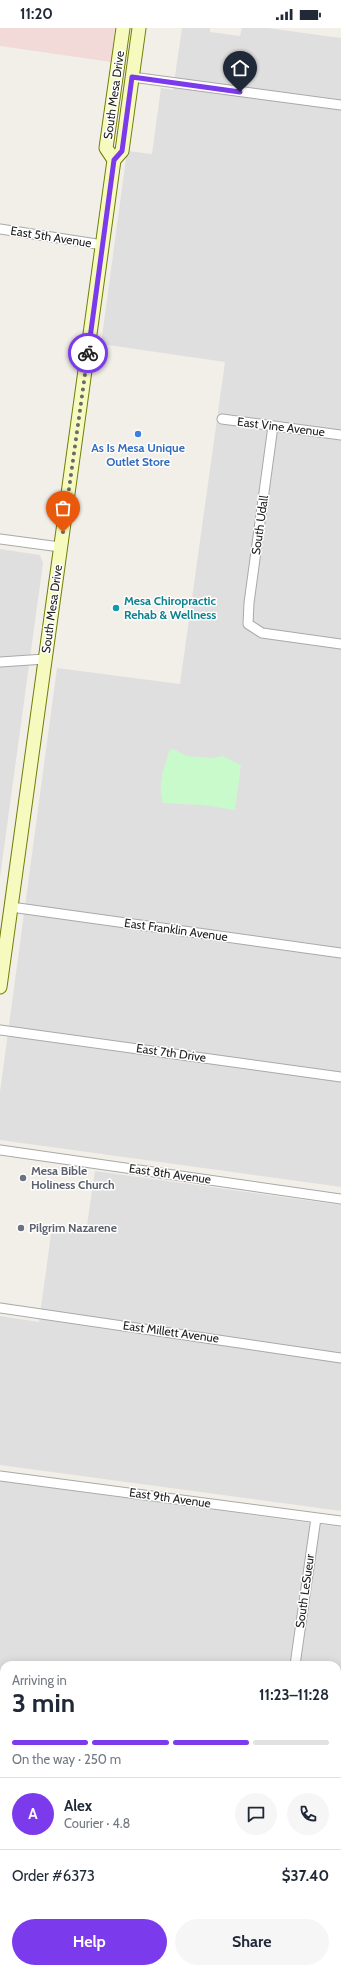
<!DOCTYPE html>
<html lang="en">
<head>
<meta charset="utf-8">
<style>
  :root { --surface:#fff; --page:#f6f6f7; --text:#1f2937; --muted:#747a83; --line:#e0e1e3; --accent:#7c3aed }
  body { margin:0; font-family:Cabin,sans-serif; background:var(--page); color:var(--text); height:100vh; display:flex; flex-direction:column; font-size:15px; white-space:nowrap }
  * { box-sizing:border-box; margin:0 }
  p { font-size:13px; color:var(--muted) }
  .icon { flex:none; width:22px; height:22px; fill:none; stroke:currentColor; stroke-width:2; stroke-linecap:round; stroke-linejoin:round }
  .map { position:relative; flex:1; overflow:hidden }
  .details { position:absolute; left:0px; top:1633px; width:341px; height:312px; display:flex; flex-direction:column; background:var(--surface); border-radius:12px 12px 0 0; box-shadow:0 2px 10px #0003 }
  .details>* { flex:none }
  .pin { position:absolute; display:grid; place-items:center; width:34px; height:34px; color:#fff; margin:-41px -17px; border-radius:50% 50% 50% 0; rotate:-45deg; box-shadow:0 0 4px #0007 }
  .pin .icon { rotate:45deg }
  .courier { position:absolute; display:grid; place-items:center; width:40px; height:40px; margin:-20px; border:3px solid #7c3aed; border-radius:50%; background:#fff; color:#222; box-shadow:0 1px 5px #0007 }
  .headline em { font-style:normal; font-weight:700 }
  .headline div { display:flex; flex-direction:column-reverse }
  .headline { display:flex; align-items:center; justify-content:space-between; height:68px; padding:0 12px }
  h1 { font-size:26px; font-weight:700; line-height:30px }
  .bar { display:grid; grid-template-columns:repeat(4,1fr); gap:6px 4px; align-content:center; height:48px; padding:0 12px }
  .bar i { height:5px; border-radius:3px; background:var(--line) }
  .bar .selected { background:var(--accent) }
  .bar p { grid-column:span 4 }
  .line { display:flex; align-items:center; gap:10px; padding:0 12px; border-top:1px solid var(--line) }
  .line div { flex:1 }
  .round { display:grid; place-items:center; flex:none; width:42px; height:42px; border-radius:21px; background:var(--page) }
  .primary-button { display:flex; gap:8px; margin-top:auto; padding:8px 12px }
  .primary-button a { flex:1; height:46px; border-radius:24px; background:var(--accent); color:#fff; font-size:16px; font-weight:700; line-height:46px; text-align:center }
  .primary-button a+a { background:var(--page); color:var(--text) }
  .status { display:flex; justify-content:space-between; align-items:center; height:28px; padding:0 20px; background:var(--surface); direction:ltr }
  .status svg { height:11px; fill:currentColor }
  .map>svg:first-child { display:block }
  .residential { fill:#e0dfdf }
  .commercial { fill:#f2dad9 }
  .park { fill:#c8facc }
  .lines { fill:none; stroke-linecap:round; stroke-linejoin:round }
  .street-casing { stroke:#a9a9a9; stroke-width:11 }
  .secondary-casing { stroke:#707d05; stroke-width:15 }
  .street { stroke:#fff; stroke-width:9 }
  .secondary { stroke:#f7fabf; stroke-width:13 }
  .done { stroke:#6b6a68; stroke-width:4; stroke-dasharray:0 7.2 }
  .route { stroke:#7c3aed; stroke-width:5 }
  .shop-dot { fill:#3f7fe0; stroke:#fff; stroke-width:1.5 }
  .culture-dot { fill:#0f9aa8; stroke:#fff; stroke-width:1.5 }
  .worship-dot { fill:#6b7280; stroke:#fff; stroke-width:1.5 }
  .labels { text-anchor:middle; stroke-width:3; stroke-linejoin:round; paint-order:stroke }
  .street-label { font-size:12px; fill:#222; stroke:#fff }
  .shop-label { font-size:12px; font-weight:bold; fill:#366cbe; stroke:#fff }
  .culture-label { font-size:12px; font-weight:bold; fill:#0d838f; stroke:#fff; text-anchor:start }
  .worship-label { font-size:12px; font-weight:bold; fill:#5b616d; stroke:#fff; text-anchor:start }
</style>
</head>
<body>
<div class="status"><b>11:20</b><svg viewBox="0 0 49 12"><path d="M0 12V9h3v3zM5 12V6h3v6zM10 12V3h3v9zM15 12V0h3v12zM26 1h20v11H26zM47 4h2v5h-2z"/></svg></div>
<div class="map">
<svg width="341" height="1945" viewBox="0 0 341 1945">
  <rect width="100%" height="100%" fill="#f2efe9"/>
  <path class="residential" d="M182,0h28v4l30,4 2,-8h25l74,10v1149l-341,-47v-48l57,-424 123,16 45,-322 -124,-18 26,-193 25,3 9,-66 12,2z
    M0,521l40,6 3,8 -43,314z
    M95,1143l246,34v306l-341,-46v-149l39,6 13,-95 34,5z
    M0,1453l341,46v289h-4v-151h-333v85l-4,-1z
    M337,1809h4v61l-4,27z
    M0,1822l4,1v73l-4,-1z"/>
  <path class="commercial" d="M0,0h115l-4,34 -111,-16z"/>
  <path class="park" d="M170,721l6,1 10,6 25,2 12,-2 18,9 -6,45 -32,-5 -40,-2c-6,-20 1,-35 7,-54z
    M0,1742l4,2v79l-4,-1z"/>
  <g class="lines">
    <defs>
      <path id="street" d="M132,49l209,28
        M0,201l103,16
        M222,391l119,16
        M273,398l-24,177 -1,21 14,9 79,11
        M0,511l60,8
        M0,634l45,-3
        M11,879l330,46
        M0,1002l341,47
        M0,1122l341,49
        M0,1280l341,50
        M0,1448l341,45
        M295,1637l21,-147
        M0,1732l4,2
        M337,1800l4,1
        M0,1905l4,1
        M265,1941l30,4
        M339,1945l2,-16"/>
      <path id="secondary" d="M114,132l-8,-12 17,-120
        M0,959l114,-827 8,-9 17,-123"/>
    </defs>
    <use href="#street" class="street-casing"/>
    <use href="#secondary" class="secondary-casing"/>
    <use href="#street" class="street"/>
    <use href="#secondary" class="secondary"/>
  </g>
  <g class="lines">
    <path class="done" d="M63,504l25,-179"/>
    <path class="route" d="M88,325l26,-193 8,-9 10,-74 108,15"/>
  </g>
  <circle class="shop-dot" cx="138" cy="406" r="4"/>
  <circle class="culture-dot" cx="116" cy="580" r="4"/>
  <g class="worship-dot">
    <circle cx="23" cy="1150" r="4"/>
    <circle cx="21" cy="1200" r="4"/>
  </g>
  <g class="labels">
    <g class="street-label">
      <text transform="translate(114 67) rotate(-82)" y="4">South Mesa Drive</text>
      <text transform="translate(51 209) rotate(9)" y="4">East 5th Avenue</text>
      <text transform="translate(281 399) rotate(7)" y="4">East Vine Avenue</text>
      <text transform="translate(260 497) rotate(-82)" y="4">South Udall</text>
      <text transform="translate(52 581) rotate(-82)" y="4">South Mesa Drive</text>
      <text transform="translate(176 902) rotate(8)" y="4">East Franklin Avenue</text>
      <text transform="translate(171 1025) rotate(8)" y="4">East 7th Drive</text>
      <text transform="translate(170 1146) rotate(8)" y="4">East 8th Avenue</text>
      <text transform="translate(171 1304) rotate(8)" y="4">East Millett Avenue</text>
      <text transform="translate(170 1470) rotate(8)" y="4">East 9th Avenue</text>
      <text transform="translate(305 1563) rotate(-82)" y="4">South LeSueur</text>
    </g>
    <g class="shop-label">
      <text x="138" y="424">As Is Mesa Unique<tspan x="138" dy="14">Outlet Store</tspan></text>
    </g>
    <g class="culture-label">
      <text x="124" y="577">Mesa Chiropractic<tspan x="124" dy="14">Rehab &amp; Wellness</tspan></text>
    </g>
    <g class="worship-label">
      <text x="31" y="1147">Mesa Bible<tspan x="31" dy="14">Holiness Church</tspan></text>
      <text x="29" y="1204">Pilgrim Nazarene</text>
    </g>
  </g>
</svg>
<div class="pin" style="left:63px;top:504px;background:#ea580c"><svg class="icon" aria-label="bag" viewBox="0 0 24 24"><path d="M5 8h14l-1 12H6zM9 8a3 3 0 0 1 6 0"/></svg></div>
<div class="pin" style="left:240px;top:64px;background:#1f2937"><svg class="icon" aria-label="home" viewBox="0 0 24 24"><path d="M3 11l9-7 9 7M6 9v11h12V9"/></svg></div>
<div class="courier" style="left:88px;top:325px"><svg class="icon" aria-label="bike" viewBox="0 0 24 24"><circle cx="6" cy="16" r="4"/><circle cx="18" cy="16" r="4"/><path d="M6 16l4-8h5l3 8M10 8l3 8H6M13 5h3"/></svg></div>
<section class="details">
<div class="headline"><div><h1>3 min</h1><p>Arriving in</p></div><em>11:23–11:28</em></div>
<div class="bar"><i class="selected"></i><i class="selected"></i><i class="selected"></i><i></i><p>On the way · 250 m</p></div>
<div class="line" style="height:72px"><b class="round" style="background:var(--accent);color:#fff">A</b><div><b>Alex</b><p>Courier · 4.8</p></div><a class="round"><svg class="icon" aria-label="chat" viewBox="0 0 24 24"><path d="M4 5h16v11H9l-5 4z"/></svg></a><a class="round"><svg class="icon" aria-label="phone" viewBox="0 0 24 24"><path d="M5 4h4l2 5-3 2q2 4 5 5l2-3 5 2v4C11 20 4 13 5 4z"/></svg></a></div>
<div class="line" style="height:52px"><div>Order #6373</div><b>$37.40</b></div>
<div class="primary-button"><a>Help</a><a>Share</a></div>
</section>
</div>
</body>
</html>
